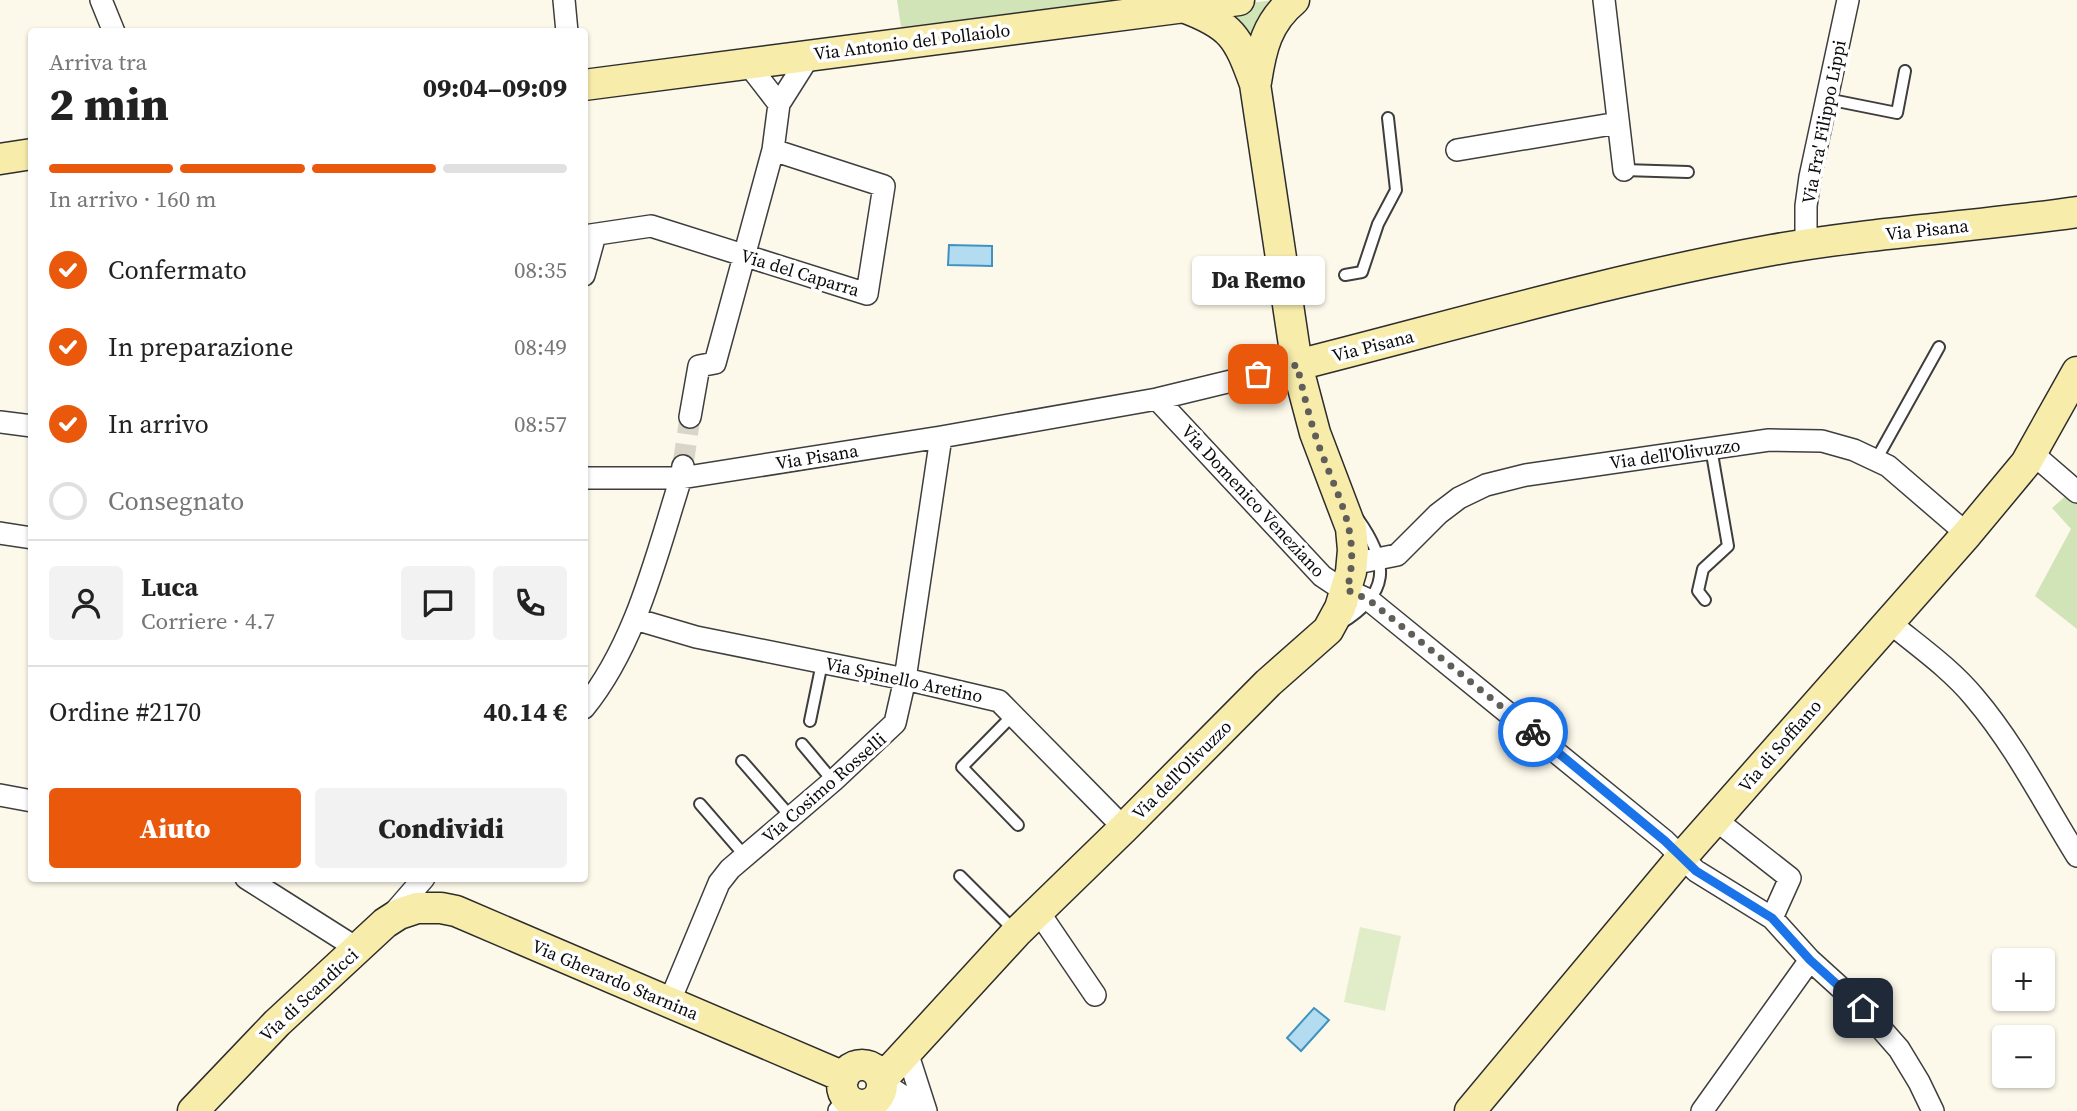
<!DOCTYPE html>
<html lang="it">
<head>
<meta charset="utf-8">
<style>
  :root { --surface:#fff; --page:#f2f2f2; --text:#222; --muted:#767676; --line:#e0e0e0; --accent:#ea580c }
  body { margin:0; font-family:"Source Serif 4",serif; background:var(--page); color:var(--text); height:100vh; display:flex; flex-direction:column; font-size:26px; white-space:nowrap }
  * { box-sizing:border-box; margin:0 }
  p { font-size:23px; color:var(--muted) }
  .icon { flex:none; width:38px; height:38px; fill:none; stroke:currentColor; stroke-width:2; stroke-linecap:round; stroke-linejoin:round }
  .map { position:relative; flex:1; overflow:hidden }
  .details { position:absolute; left:28px; top:28px; width:560px; height:854px; display:flex; flex-direction:column; background:var(--surface); border-radius:7px; box-shadow:0 2px 5px #0004 }
  .details>* { flex:none }
  .controls { position:absolute; left:1992px; top:948px; display:grid; gap:14px }
  .controls a { display:grid; place-items:center; width:63px; height:63px; border-radius:7px; background:var(--surface); box-shadow:0 2px 5px #0004; font-size:35px }
  .pin { position:absolute; display:grid; place-items:center; width:60px; height:60px; color:#fff; margin:-30px; border-radius:14px; box-shadow:0 4px 10px #0006 }
  .courier { position:absolute; display:grid; place-items:center; width:70px; height:70px; margin:-35px; border:5px solid #1a73e8; border-radius:50%; background:#fff; color:#222; box-shadow:0 2px 9px #0007 }
  .bubble { position:absolute; height:49px; border-radius:7px; background:var(--surface); box-shadow:0 2px 5px #0004; font-size:23px; font-weight:800; line-height:49px; text-align:center }
  .headline em { font-style:normal; font-weight:800 }
  .headline div { display:flex; flex-direction:column-reverse }
  .headline { display:flex; align-items:center; justify-content:space-between; height:119px; padding:0 21px }
  h1 { font-size:46px; font-weight:800; line-height:52px }
  .bar { display:grid; grid-template-columns:repeat(4,1fr); gap:10px 7px; align-content:center; height:84px; padding:0 21px }
  .bar i { height:9px; border-radius:5px; background:var(--line) }
  .bar .selected { background:var(--accent) }
  .bar p { grid-column:span 4 }
  .line { display:flex; align-items:center; gap:18px; padding:0 21px; border-top:2px solid var(--line) }
  .line div { flex:1 }
  .round { display:grid; place-items:center; flex:none; width:74px; height:74px; border-radius:7px; background:var(--page) }
  ol { padding:0 21px; list-style:none }
  li { display:flex; align-items:center; gap:21px; height:77px }
  li p { margin-inline-start:auto }
  li .icon { padding:7px; border-radius:50%; background:var(--accent); color:#fff; stroke-width:4 }
  li:last-child { color:var(--muted) }
  li i { width:38px; height:38px; border:4px solid var(--line); border-radius:50% }
  .cta { display:flex; gap:14px; margin-top:auto; padding:14px 21px }
  .cta a { flex:1; height:80px; border-radius:7px; background:var(--accent); color:#fff; font-size:28px; font-weight:800; line-height:80px; text-align:center }
  .cta a+a { background:var(--page); color:var(--text) }
  .map>svg:first-child { display:block }
  .green { fill:#d0e4b8 }
  .pitch { fill:#e1ecc9 }
  .water { fill:#b4dcf0; stroke:#4192c0; stroke-width:2 }
  .lines { fill:none; stroke-linecap:round; stroke-linejoin:round }
  .street-tunnel { stroke:#d9d5c9; stroke-width:21; stroke-dasharray:21 10; stroke-linecap:butt }
  .lane-casing { stroke:#3e3e3e; stroke-width:14 }
  .street-casing { stroke:#3e3e3e; stroke-width:24 }
  .secondary-casing { stroke:#2d2d2d; stroke-width:33 }
  .lane { stroke:#fff; stroke-width:10 }
  .street { stroke:#fff; stroke-width:21 }
  .secondary { stroke:#f8ecab; stroke-width:30 }
  .done { stroke:#605e59; stroke-width:7; stroke-dasharray:0 12.6 }
  .route { stroke:#1a73e8; stroke-width:9 }
  .labels { text-anchor:middle; stroke-width:7; stroke-linejoin:round; paint-order:stroke }
  .street-label { font-size:18px; fill:#0b0b0b; stroke:#fff }
</style>
</head>
<body>
<div class="map">
<svg width="2077" height="1111" viewBox="0 0 2077 1111">
  <rect width="100%" height="100%" fill="#fdf9ea"/>
  <path class="green" d="M897,0h217l-213,27z
    M1274,0l-20,60 -44,-52z
    M2077,486v143l-42,-33 36,-67 -19,-21z"/>
  <path class="pitch" d="M1360,927l41,9 -16,75 -41,-9z"/>
  <path class="water" d="M949,245l43,1v20l-44,-1z
    M1314,1008l15,12 -28,31 -14,-13z"/>
  <g class="lines">
    <path class="street-tunnel" d="M683,465l7,-48"/>
    <defs>
      <path id="lane" d="M1827,99l70,14 8,-42
        M1624,170l64,2
        M1345,275l17,-3 16,-48 18,-34 -8,-72
        M1287,285l17,-2
        M1876,460l63,-113
        M1705,600l-7,-9 5,-22 25,-23 -17,-98
        M1340,624c50,-30 50,-60 18,-105
        M1013,715l-51,52 56,58
        M810,721l12,-58
        M802,744l31,37
        M742,761l49,56
        M700,804l45,52
        M960,876l54,54"/>
      <path id="street" d="M101,0l13,32
        M564,0l3,32
        M1604,0l20,170
        M748,64l31,40
        M1457,150l161,-27
        M584,236l67,-10 216,68 17,-108 -111,-36
        M1806,245v-39l4,-29 38,-177
        M584,275l11,-40
        M1157,399l165,177 12,8 35,16 296,241 31,30 76,47 38,42 53,48 36,41 20,33 14,29
        M690,417l9,-51 16,-3 58,-213 6,-46 31,-49
        M0,422l32,4
        M2032,453l45,39
        M584,478h97l260,-41 216,-38 140,-34
        M0,533l32,5
        M1352,564l45,-9 41,-41 21,-16 27,-13 40,-10 243,-35 53,1 32,9 34,16 79,68
        M635,619l61,18 209,42 94,22 125,127
        M1889,622c29,24 61,46 85,75 41,48 70,106 103,159
        M584,708c52,-64 72,-152 97,-230l2,-12
        M0,795l32,6
        M1716,820l74,58 -18,40
        M246,878l112,71
        M1038,911l57,84
        M391,916l33,-38
        M669,1003l50,-120 11,-14 103,-88 62,-58 10,-44 36,-242
        M907,1052l19,59
        M883,1083l43,28
        M867,1104l48,7
        M839,1111l11,-10
        M1702,1111l108,-151"/>
      <path id="secondary" d="M1256,82c5,-33 11,-60 38,-82
        M584,85l655,-85
        M0,159l32,-5
        M1297,365c158,-40 315,-86 475,-115 101,-18 203,-23 305,-38
        M842 1085a20 20 0 1 1 40 0a20 20 0 1 1-40 0Z
        M882,1079l134,-146 108,-105 144,-145 60,-53 12,-22 11,-36 2,-22 -2,-22 -36,-95 -18,-68 -42,-281c-17,-47 -23,-59 -72,-77
        M193,1111l84,-88 108,-100 14,-9 18,-6h24l15,3 388,166
        M1470,1111l212,-254 285,-323 59,-71 51,-91"/>
    </defs>
    <use href="#lane" class="lane-casing"/>
    <use href="#street" class="street-casing"/>
    <use href="#secondary" class="secondary-casing"/>
    <use href="#lane" class="lane"/>
    <use href="#street" class="street"/>
    <use href="#secondary" class="secondary"/>
  </g>
  <g class="lines">
    <path class="done" d="M1258,374l39,-9c7,30 14,61 25,89 19,50 39,82 25,136l22,10 164,132"/>
    <path class="route" d="M1533,732l132,109 31,30 76,47 38,42 53,48"/>
  </g>
  <g class="labels">
    <g class="street-label">
      <text transform="translate(912 42) rotate(-7)" y="6">Via Antonio del Pollaiolo</text>
      <text transform="translate(1824 122) rotate(-79)" y="6">Via Fra' Filippo Lippi</text>
      <text transform="translate(1927 230) rotate(-6)" y="6">Via Pisana</text>
      <text transform="translate(800 273) rotate(17)" y="6">Via del Caparra</text>
      <text transform="translate(1373 346) rotate(-14)" y="6">Via Pisana</text>
      <text transform="translate(1675 454) rotate(-8)" y="6">Via dell'Olivuzzo</text>
      <text transform="translate(817 457) rotate(-9)" y="6">Via Pisana</text>
      <text transform="translate(1253 501) rotate(47)" y="6">Via Domenico Veneziano</text>
      <text transform="translate(904 680) rotate(12)" y="6">Via Spinello Aretino</text>
      <text transform="translate(1780 746) rotate(-49)" y="6">Via di Soffiano</text>
      <text transform="translate(1182 770) rotate(-45)" y="6">Via dell'Olivuzzo</text>
      <text transform="translate(824 788) rotate(-41)" y="6">Via Cosimo Rosselli</text>
      <text transform="translate(615 980) rotate(23)" y="6">Via Gherardo Starnina</text>
      <text transform="translate(309 995) rotate(-43)" y="6">Via di Scandicci</text>
    </g>
  </g>
</svg>
<div class="controls">
<a>+</a>
<a>−</a>
</div>
<div class="pin" style="left:1258px;top:374px;background:#ea580c"><svg class="icon" aria-label="bag" viewBox="0 0 24 24"><path d="M5 8h14l-1 12H6zM9 8a3 3 0 0 1 6 0"/></svg></div>
<div class="pin" style="left:1863px;top:1008px;background:#1f2937"><svg class="icon" aria-label="home" viewBox="0 0 24 24"><path d="M3 11l9-7 9 7M6 9v11h12V9"/></svg></div>
<div class="courier" style="left:1533px;top:732px"><svg class="icon" aria-label="bike" viewBox="0 0 24 24"><circle cx="6" cy="16" r="4"/><circle cx="18" cy="16" r="4"/><path d="M6 16l4-8h5l3 8M10 8l3 8H6M13 5h3"/></svg></div>
<div class="bubble" style="left:1192px;top:256px;width:133px">Da Remo</div>
<section class="details">
<div class="headline"><div><h1>2 min</h1><p>Arriva tra</p></div><em>09:04–09:09</em></div>
<div class="bar"><i class="selected"></i><i class="selected"></i><i class="selected"></i><i></i><p>In arrivo · 160 m</p></div>
<ol>
<li><svg class="icon" aria-label="check" viewBox="0 0 24 24"><path d="M5 12l5 5 9-10"/></svg>Confermato<p>08:35</p></li>
<li><svg class="icon" aria-label="check" viewBox="0 0 24 24"><path d="M5 12l5 5 9-10"/></svg>In preparazione<p>08:49</p></li>
<li><svg class="icon" aria-label="check" viewBox="0 0 24 24"><path d="M5 12l5 5 9-10"/></svg>In arrivo<p>08:57</p></li>
<li><i></i>Consegnato</li>
</ol>
<div class="line" style="height:126px"><a class="round"><svg class="icon" aria-label="person" viewBox="0 0 24 24"><circle cx="12" cy="8" r="4"/><path d="M4 21q1-7 8-7t8 7"/></svg></a><div><b>Luca</b><p>Corriere · 4.7</p></div><a class="round"><svg class="icon" aria-label="chat" viewBox="0 0 24 24"><path d="M4 5h16v11H9l-5 4z"/></svg></a><a class="round"><svg class="icon" aria-label="phone" viewBox="0 0 24 24"><path d="M5 4h4l2 5-3 2q2 4 5 5l2-3 5 2v4C11 20 4 13 5 4z"/></svg></a></div>
<div class="line" style="height:91px"><div>Ordine #2170</div><b>40.14 €</b></div>
<div class="cta"><a>Aiuto</a><a>Condividi</a></div>
</section>
</div>
</body>
</html>
